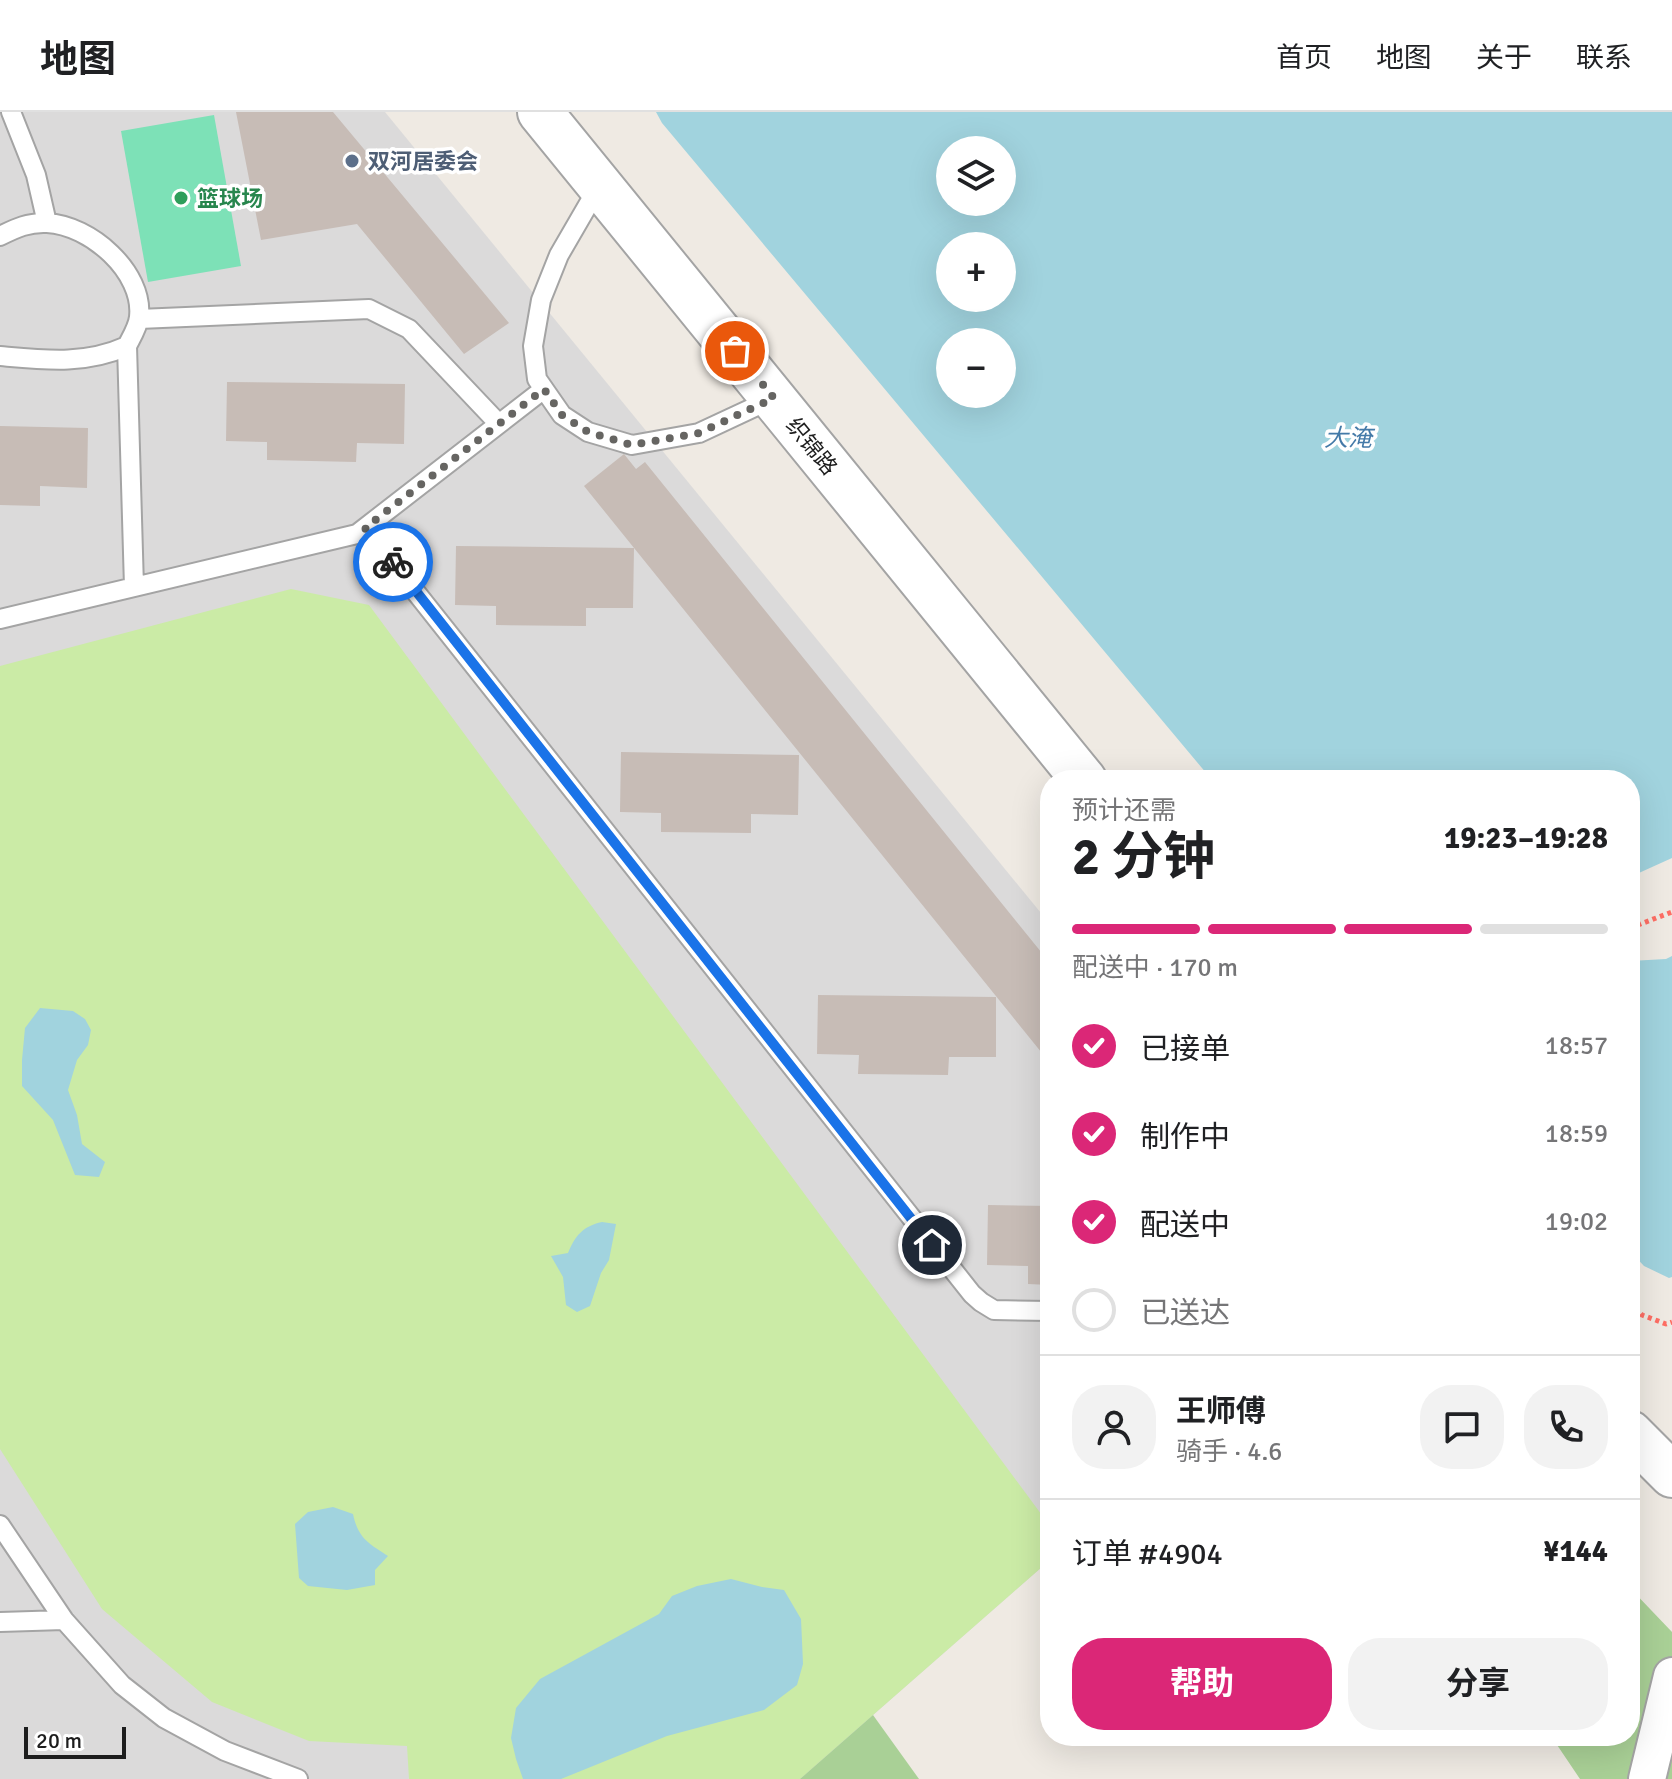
<!DOCTYPE html>
<html lang="zh">
<head>
<meta charset="utf-8">
<style>
  :root { --surface:#fff; --page:#f2f2f2; --text:#202124; --muted:#757577; --line:#e0e0e0; --accent:#db2777 }
  body { margin:0; font-family:Signika,"Noto Sans SC",sans-serif; background:var(--page); color:var(--text); height:100vh; display:flex; flex-direction:column; font-size:30px; white-space:nowrap }
  * { box-sizing:border-box; margin:0 }
  p { font-size:26px; color:var(--muted) }
  .icon { flex:none; width:44px; height:44px; fill:none; stroke:currentColor; stroke-width:2; stroke-linecap:round; stroke-linejoin:round }
  .map { position:relative; flex:1; overflow:hidden }
  .drawer { position:absolute; left:1040px; top:658px; width:600px; height:976px; display:flex; flex-direction:column; background:var(--surface); border-radius:32px; box-shadow:0 8px 32px #0002 }
  .drawer>* { flex:none }
  .buttons { position:absolute; left:936px; top:24px; display:grid; gap:16px }
  .buttons a { display:grid; place-items:center; width:80px; height:80px; border-radius:50%; background:var(--surface); box-shadow:0 8px 32px #0002; font-size:40px }
  .scale { position:absolute; left:24px; bottom:20px; width:102px; box-sizing:border-box; padding-left:8px; border:4px solid #1d1d1d; border-top:0; font-size:22px; line-height:28px; white-space:nowrap; color:#1d1d1d; -webkit-text-stroke:6px #fff; paint-order:stroke }
  .pin { position:absolute; display:grid; place-items:center; width:68px; height:68px; color:#fff; margin:-34px; border:4px solid #fff; border-radius:50%; box-shadow:0 2px 8px #0007 }
  .courier { position:absolute; display:grid; place-items:center; width:80px; height:80px; margin:-40px; border:6px solid #1a73e8; border-radius:50%; background:#fff; color:#222; box-shadow:0 2px 10px #0007 }
  .head em { font-style:normal; font-weight:700 }
  .head div { display:flex; flex-direction:column-reverse }
  .head { display:flex; align-items:center; justify-content:space-between; height:136px; padding:0 32px }
  h1 { font-size:52px; font-weight:700; line-height:60px }
  .bar { display:grid; grid-template-columns:repeat(4,1fr); gap:12px 8px; align-content:center; height:96px; padding:0 32px }
  .bar i { height:10px; border-radius:6px; background:var(--line) }
  .bar .selected { background:var(--accent) }
  .bar p { grid-column:span 4 }
  .line { display:flex; align-items:center; gap:20px; padding:0 32px; border-top:2px solid var(--line) }
  .line div { flex:1 }
  .round { display:grid; place-items:center; flex:none; width:84px; height:84px; border-radius:32px; background:var(--page) }
  ol { padding:0 32px; list-style:none }
  li { display:flex; align-items:center; gap:24px; height:88px }
  li p { margin-inline-start:auto }
  li .icon { padding:8px; border-radius:50%; background:var(--accent); color:#fff; stroke-width:4 }
  li:last-child { color:var(--muted) }
  li i { width:44px; height:44px; border:4px solid var(--line); border-radius:50% }
  .action { display:flex; gap:16px; margin-top:auto; padding:16px 32px }
  .action a { flex:1; height:92px; border-radius:32px; background:var(--accent); color:#fff; font-size:32px; font-weight:700; line-height:92px; text-align:center }
  .action a+a { background:var(--page); color:var(--text) }
  header { display:flex; align-items:center; gap:48px; box-sizing:border-box; height:112px; padding:0 40px; background:var(--surface); border-bottom:2px solid var(--line) }
  header strong { font-size:38px }
  nav { display:flex; gap:44px; margin-inline-start:auto; font-size:28px }
  .map>svg:first-child { display:block }
  .residential { fill:#dbdada }
  .grass { fill:#cbeba6 }
  .forest { fill:#a9d096 }
  .pitch { fill:#7de1b7 }
  .water { fill:#a1d3de; fill-rule:evenodd }
  .building { fill:#c7bcb6 }
  .lines { fill:none; stroke-linecap:round; stroke-linejoin:round }
  .service-casing { stroke:#a4a4a4; stroke-width:22 }
  .minor-casing { stroke:#a4a4a4; stroke-width:40 }
  .tertiary-casing { stroke:#a4a4a4; stroke-width:48 }
  .path { stroke:#fe6e64; stroke-width:5; stroke-dasharray:4 4; stroke-linecap:butt }
  .service { stroke:#fff; stroke-width:18 }
  .minor { stroke:#fff; stroke-width:36 }
  .tertiary { stroke:#fff; stroke-width:44 }
  .done { stroke:#666562; stroke-width:8; stroke-dasharray:0 14.4 }
  .route { stroke:#1a73e8; stroke-width:10 }
  .service-dot { fill:#5c6f8a; stroke:#fff; stroke-width:3 }
  .leisure-dot { fill:#2e9e5b; stroke:#fff; stroke-width:3 }
  .labels { text-anchor:middle; stroke-width:7; stroke-linejoin:round; paint-order:stroke }
  .service-label { font-size:22px; font-weight:bold; fill:#4e5e75; stroke:#fff; text-anchor:start }
  .leisure-label { font-size:22px; font-weight:bold; fill:#27864d; stroke:#fff; text-anchor:start }
  .street-label { font-size:22px; fill:#1d1d1d; stroke:#fff }
  .water-label { font-size:24px; font-style:italic; fill:#447aa8; stroke:#fff }
</style>
</head>
<body>
<header>
<strong>地图</strong>
<nav><a>首页</a><a>地图</a><a>关于</a><a>联系</a></nav>
</header>
<div class="map">
<svg width="1672" height="1667" viewBox="0 0 1672 1667">
  <rect width="100%" height="100%" fill="#efeae3"/>
  <path class="residential" d="M0,0h385l665,812v636l-250,219h-800z"/>
  <path class="grass" d="M291,477l78,16 681,921v34l-250,219h-391l-2,-33 -98,-5 -97,-39 -110,-93 -102,-160v-783z"/>
  <path class="forest" d="M1630,1476l42,44v147h-92l-29,-43h79z
    M873,1603l46,64h-119z"/>
  <path class="pitch" d="M214,3l27,151 -93,16 -27,-151z"/>
  <path class="water" d="M656,0h1016v746l-42,19v-97h-418l-550,-657zM1002,38v52h-52v-52zM1002,134v52h-52v-52zM950,230h52v52h-52z
    M1672,844v321l-3,1 -25,-12 -14,-15v-290l36,-2z
    M40,896l33,3 12,8 6,11 -3,15 -11,15 -9,30 9,25 5,29 23,18 -6,15 -24,-2 -22,-55 -31,-34v-26l3,-32z
    M602,1110l14,2 -7,36 -8,13 -11,33 -13,6 -11,-7 -3,-28 -12,-21 17,-3c7,-17 15,-27 34,-31z
    M333,1395l20,7c5,24 15,29 35,42l-13,14v15l-28,5 -39,-4 -9,-8 -4,-54 13,-12z
    M731,1467l31,8 22,3 17,29 2,45 -6,21 -33,25 -97,26 -106,43h-38l-7,-20 -5,-21 5,-30 24,-29 119,-65 13,-18 25,-10z"/>
  <path class="building" d="M236,0h97l176,211 -45,31 -107,-130 -96,16z
    M227,270l178,2 -1,60 -47,-1 -1,19 -89,-2v-18l-41,-1z
    M0,314l88,2 -1,60 -47,-2v20l-40,-1z
    M624,342l12,15 9,-7 405,501v100l-466,-577z
    M456,434l178,2 -1,60h-47v18l-90,-1v-19l-41,-1z
    M621,640l178,3 -1,60 -47,-1v19l-90,-1v-19l-41,-1z
    M818,883l178,2v60h-47l-1,18 -90,-1 1,-19 -42,-1z
    M988,1093l62,1v79l-22,-1v-18l-41,-1z"/>
  <g class="lines">
    <defs>
      <path id="service" d="M11,0l25,63 11,48
        M599,74l-40,69 -18,45 -8,46 4,33 25,36 26,17 44,13 67,-12 75,-35
        M0,124c16,-8 29,-14 47,-13 43,2 97,49 92,94 -1,10 -8,21 -12,29 -42,19 -82,14 -127,10
        M139,207l230,-10 40,20 90,95
        M127,234l7,241
        M365,416l607,766 9,8 13,8 56,1
        M0,507l357,-85 187,-145
        M0,1413l64,95 58,65 42,33 61,33 73,28
        M0,1510l64,-2"/>
      <path id="minor" d="M1647,1667l25,-103"/>
      <path id="tertiary" d="M540,0l544,668
        M1630,1321l42,42"/>
    </defs>
    <use href="#service" class="service-casing"/>
    <use href="#minor" class="minor-casing"/>
    <use href="#tertiary" class="tertiary-casing"/>
    <path class="path" d="M1630,816l42,-16
      M1630,1190l12,13 24,9 6,-2"/>
    <use href="#service" class="service"/>
    <use href="#minor" class="minor"/>
    <use href="#tertiary" class="tertiary"/>
  </g>
  <g class="lines">
    <path class="done" d="M393,450l-28,-34 179,-139 18,26 26,17 44,13 67,-12 75,-35 -39,-47"/>
    <path class="route" d="M393,450l539,683"/>
  </g>
  <circle class="service-dot" cx="352" cy="49" r="8"/>
  <circle class="leisure-dot" cx="181" cy="86" r="8"/>
  <g class="labels">
    <g class="service-label">
      <text x="368" y="57">双河居委会</text>
    </g>
    <g class="leisure-label">
      <text x="197" y="94">篮球场</text>
    </g>
    <g class="street-label">
      <text transform="translate(812 334) rotate(51)" y="8">织锦路</text>
    </g>
    <g class="water-label">
      <text x="1348" y="334">大淹</text>
    </g>
  </g>
</svg>
<div class="buttons">
<a><svg class="icon" aria-label="layers" viewBox="0 0 24 24"><path d="M12 4l9 5-9 5-9-5zM3 14l9 5 9-5"/></svg></a>
<a>+</a>
<a>−</a>
</div>
<div class="scale">20 m</div>
<div class="pin" style="left:735px;top:239px;background:#ea580c"><svg class="icon" aria-label="bag" viewBox="0 0 24 24"><path d="M5 8h14l-1 12H6zM9 8a3 3 0 0 1 6 0"/></svg></div>
<div class="pin" style="left:932px;top:1133px;background:#1f2937"><svg class="icon" aria-label="home" viewBox="0 0 24 24"><path d="M3 11l9-7 9 7M6 9v11h12V9"/></svg></div>
<div class="courier" style="left:393px;top:450px"><svg class="icon" aria-label="bike" viewBox="0 0 24 24"><circle cx="6" cy="16" r="4"/><circle cx="18" cy="16" r="4"/><path d="M6 16l4-8h5l3 8M10 8l3 8H6M13 5h3"/></svg></div>
<section class="drawer">
<div class="head"><div><h1>2 分钟</h1><p>预计还需</p></div><em>19:23–19:28</em></div>
<div class="bar"><i class="selected"></i><i class="selected"></i><i class="selected"></i><i></i><p>配送中 · 170 m</p></div>
<ol>
<li><svg class="icon" aria-label="check" viewBox="0 0 24 24"><path d="M5 12l5 5 9-10"/></svg>已接单<p>18:57</p></li>
<li><svg class="icon" aria-label="check" viewBox="0 0 24 24"><path d="M5 12l5 5 9-10"/></svg>制作中<p>18:59</p></li>
<li><svg class="icon" aria-label="check" viewBox="0 0 24 24"><path d="M5 12l5 5 9-10"/></svg>配送中<p>19:02</p></li>
<li><i></i>已送达</li>
</ol>
<div class="line" style="height:144px"><a class="round"><svg class="icon" aria-label="person" viewBox="0 0 24 24"><circle cx="12" cy="8" r="4"/><path d="M4 21q1-7 8-7t8 7"/></svg></a><div><b>王师傅</b><p>骑手 · 4.6</p></div><a class="round"><svg class="icon" aria-label="chat" viewBox="0 0 24 24"><path d="M4 5h16v11H9l-5 4z"/></svg></a><a class="round"><svg class="icon" aria-label="phone" viewBox="0 0 24 24"><path d="M5 4h4l2 5-3 2q2 4 5 5l2-3 5 2v4C11 20 4 13 5 4z"/></svg></a></div>
<div class="line" style="height:104px"><div>订单 #4904</div><b>¥144</b></div>
<div class="action"><a>帮助</a><a>分享</a></div>
</section>
</div>
</body>
</html>
